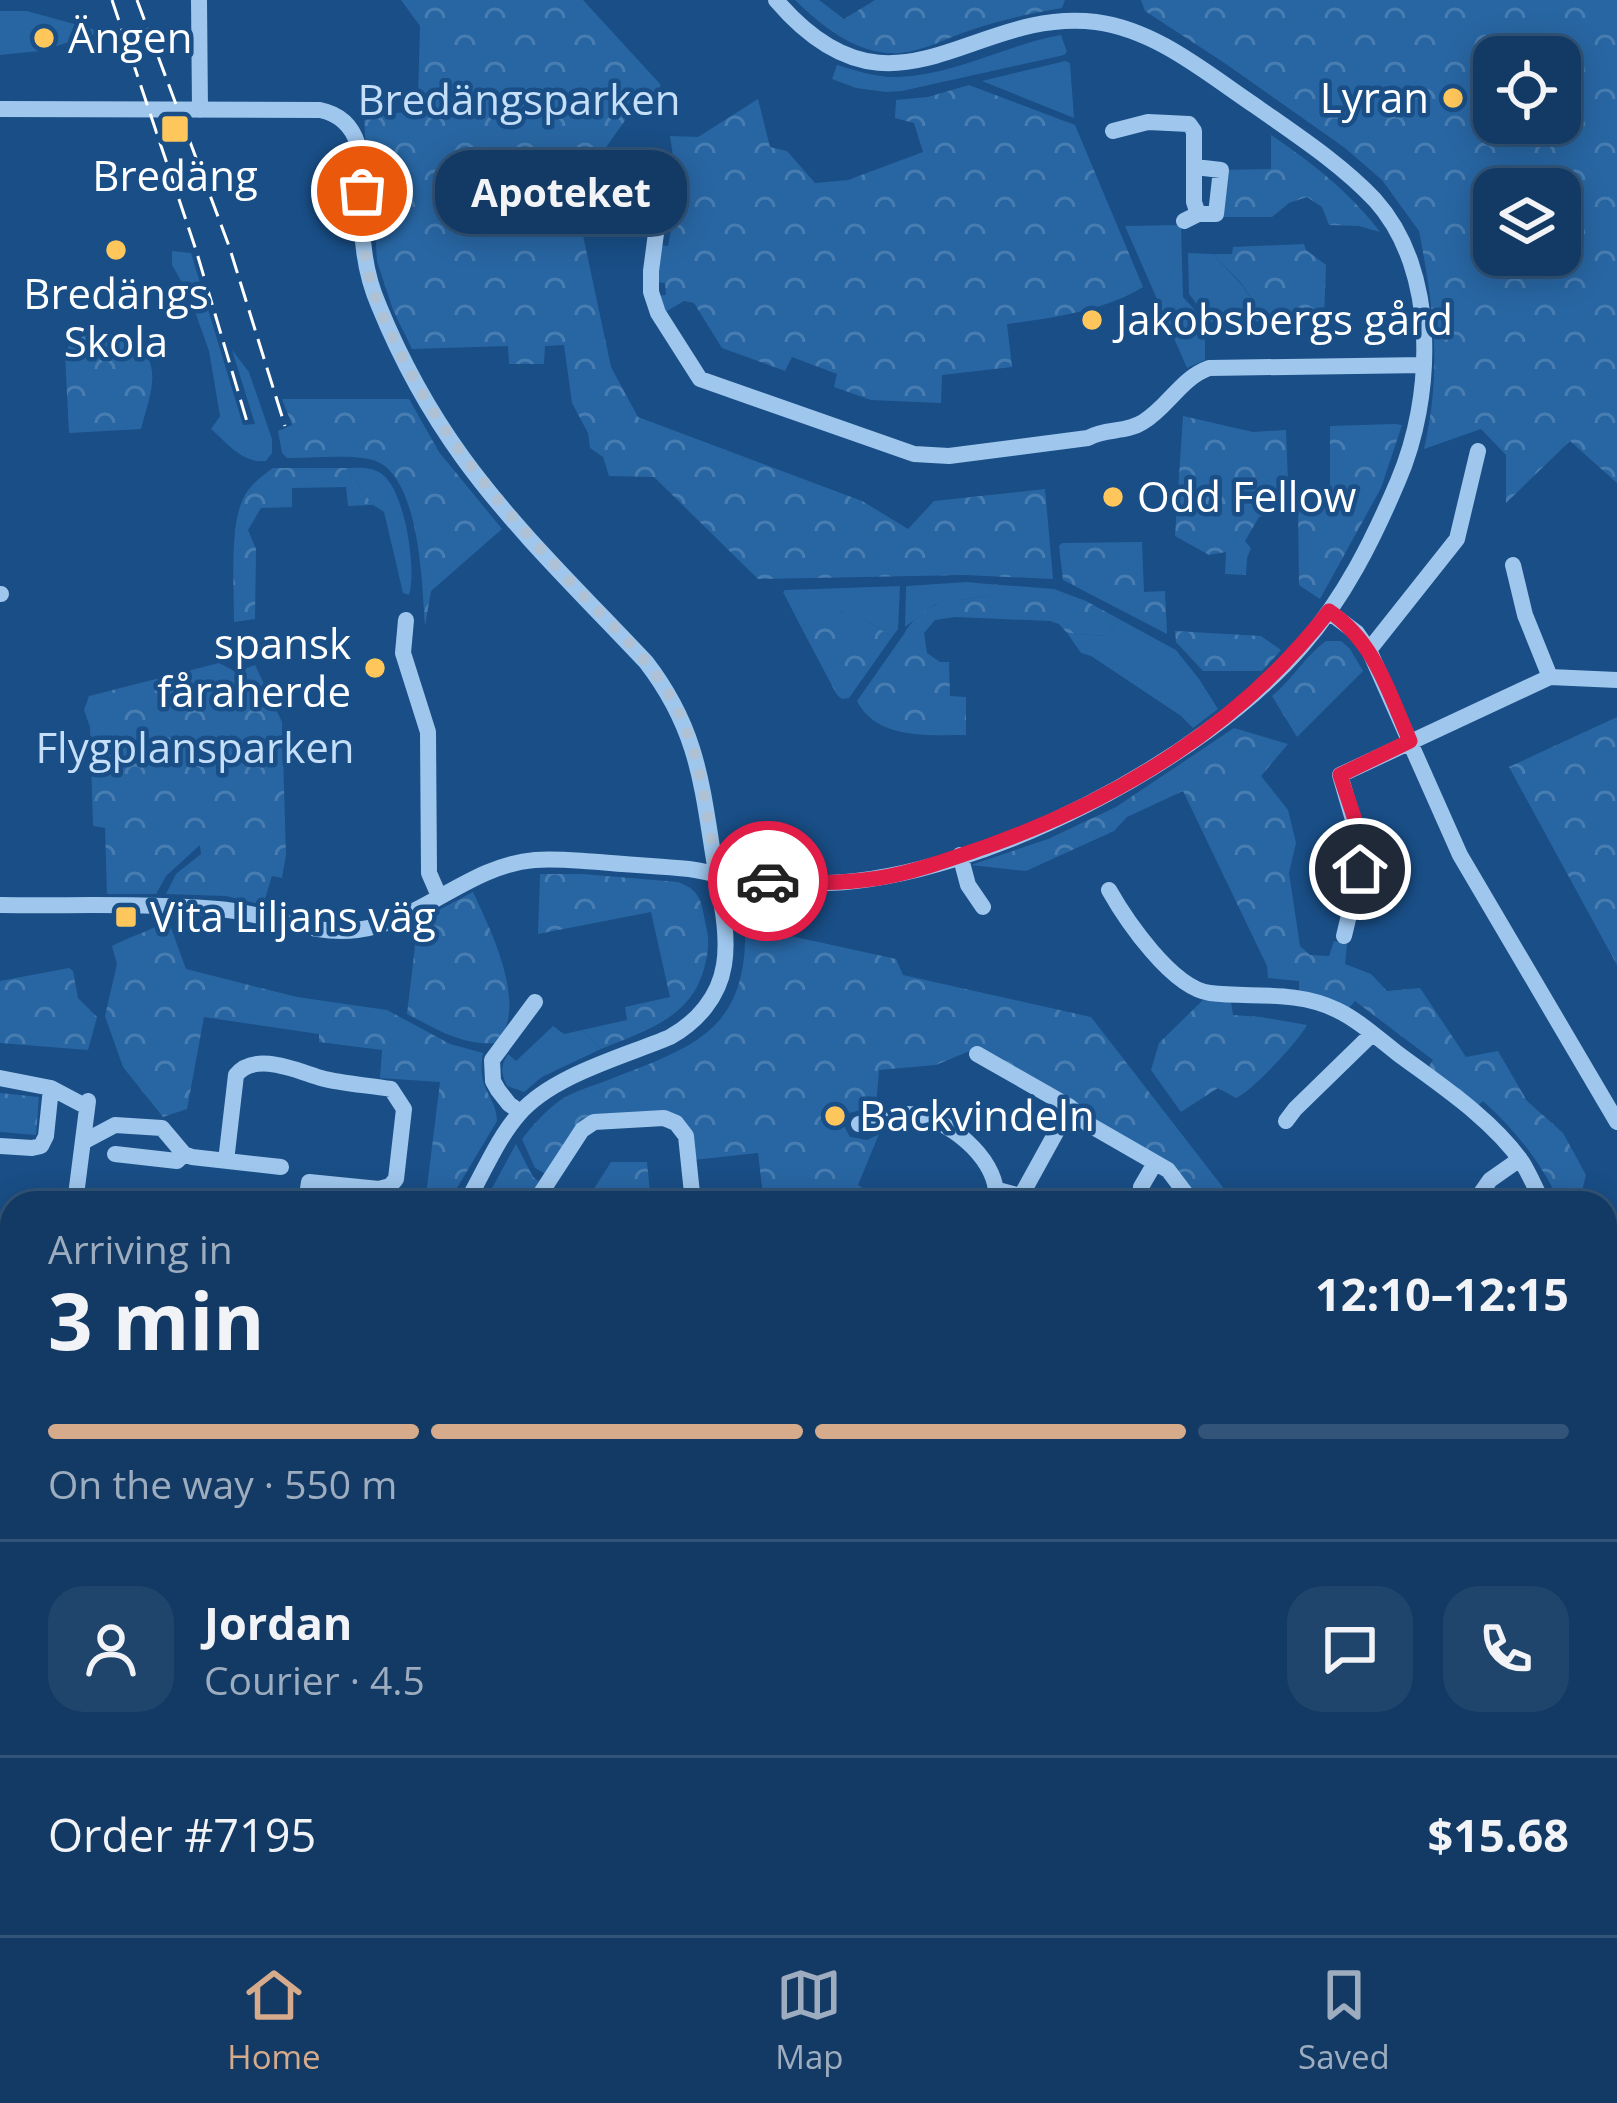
<!DOCTYPE html>
<html lang="en">
<head>
<meta charset="utf-8">
<style>
  :root { --surface:#133a64; --page:#20456d; --text:#f1f3f6; --muted:#9dadbf; --line:#325478; --accent:#d6ab8b }
  body { margin:0; font-family:"Open Sans",sans-serif; background:var(--page); color:var(--text); height:100vh; display:flex; flex-direction:column; font-size:45px; white-space:nowrap }
  * { box-sizing:border-box; margin:0 }
  p { font-size:39px; color:var(--muted) }
  .icon { flex:none; width:66px; height:66px; fill:none; stroke:currentColor; stroke-width:2; stroke-linecap:round; stroke-linejoin:round }
  .map { position:relative; flex:1; overflow:hidden }
  .sheet { position:absolute; left:0px; top:1191px; width:1617px; height:744px; display:flex; flex-direction:column; background:var(--surface); border-radius:36px 36px 0 0; box-shadow:0 6px 30px #0003,0 0 0 3px var(--line) }
  .sheet>* { flex:none }
  .controls { position:absolute; left:1473px; top:36px; display:grid; gap:24px }
  .controls a { display:grid; place-items:center; width:108px; height:108px; border-radius:24px; background:var(--surface); box-shadow:0 6px 30px #0003,0 0 0 3px var(--line); font-size:60px }
  .pin { position:absolute; display:grid; place-items:center; width:102px; height:102px; color:#fff; margin:-51px; border:6px solid #fff; border-radius:50%; box-shadow:0 3px 12px #0007 }
  .courier { position:absolute; display:grid; place-items:center; width:120px; height:120px; margin:-60px; border:9px solid #e11d48; border-radius:50%; background:#fff; color:#222; box-shadow:0 3px 15px #0007 }
  .bubble { position:absolute; height:84px; border-radius:36px; background:var(--surface); box-shadow:0 6px 30px #0003,0 0 0 3px var(--line); font-size:39px; font-weight:700; line-height:84px; text-align:center }
  .summary em { font-style:normal; font-weight:700 }
  .summary div { display:flex; flex-direction:column-reverse }
  .summary { display:flex; align-items:center; justify-content:space-between; height:204px; padding:0 48px }
  h1 { font-size:78px; font-weight:700; line-height:90px }
  .bar { display:grid; grid-template-columns:repeat(4,1fr); gap:18px 12px; align-content:center; height:144px; padding:0 48px }
  .bar i { height:15px; border-radius:9px; background:var(--line) }
  .bar .selected { background:var(--accent) }
  .bar p { grid-column:span 4 }
  .line { display:flex; align-items:center; gap:30px; padding:0 48px; border-top:3px solid var(--line) }
  .line div { flex:1 }
  .round { display:grid; place-items:center; flex:none; width:126px; height:126px; border-radius:36px; background:var(--page) }
  .tabs { display:flex; justify-content:space-around; align-items:center; height:168px; border-top:3px solid var(--line); background:var(--surface); font-size:33px; color:var(--muted) }
  .tabs a { display:grid; justify-items:center; gap:6px }
  .tabs .selected { color:var(--accent) }
  .map>svg:first-child { display:block }
  .grass { fill:#2866a3 }
  .forest { fill:url(#forest-crowns); fill-rule:evenodd }
  .lines { fill:none; stroke-linecap:round; stroke-linejoin:round }
  .minor { stroke:#9fc6ed; stroke-width:16 }
  .rail { stroke:#fff; stroke-width:3; stroke-dasharray:21 9; stroke-linecap:butt }
  .done { stroke:#aec1d5; stroke-width:12; stroke-dasharray:0 21.6 }
  .route { stroke:#e11d48; stroke-width:15 }
  .poi-dot { fill:#ffc75b; stroke:#194e86; stroke-width:4.5 }
  .labels { text-anchor:middle; stroke-width:9; stroke-linejoin:round; paint-order:stroke }
  .poi-label { font-size:42px; fill:#fff; stroke:#194e86; text-anchor:start }
  .park-label { font-size:42px; fill:#c5dff9; stroke:#194e86 }
</style>
</head>
<body>
<div class="map">
<svg width="1617" height="1935" viewBox="0 0 1617 1935">
  <defs>
    <pattern id="forest-crowns" width="20" height="18" patternUnits="userSpaceOnUse" patternTransform="scale(3)"><rect width="20" height="18" fill="#2866a3"/><path d="M2 6a3 3 0 1 1 6 0M12 15a3 3 0 1 1 6 0" fill="none" stroke="#487db1"/></pattern>
  </defs>
  <rect width="100%" height="100%" fill="#194e86"/>
  <path class="grass" d="M0,11h27l76,21 -63,19 -40,4z
    M1061,35l6,17 -3,3 -162,36 -16,1 -30,-4 -24,-9 5,-14c18,5 37,12 56,12 58,0 112,-32 168,-42z
    M1065,61l5,2 4,55 -92,-37z
    M1181,225l2,72 19,21 3,8v34l-18,8 -62,-142z
    M172,251l19,2 52,172 12,-1 -23,-74 17,22 23,67v14l-6,8c-23,3 -39,-18 -55,-32l9,-13 -11,-65 -20,-56 -17,-30z
    M1188,253l25,1 28,30 19,27 26,10 -75,1 -22,-28z
    M346,468c14,0 26,-2 37,7 22,17 34,95 26,120l-6,-2 -19,-81 -11,-7z
    M967,582l21,2 6,11 -35,5 -1,-6 -24,11 -29,22 1,-41z
    M900,586l-2,43 -6,8c-39,-25 -48,-37 -91,-10l-18,-35 2,-2z
    M1119,619l57,31 23,29 19,30 -25,19 -12,-12 -90,-60 -10,-3 -14,-20 40,3z
    M553,1026l11,8 18,-4 19,19 -59,28 -18,15 -17,-6c-6,-13 -7,-20 1,-32l8,7z"/>
  <path class="forest" d="M401,0h182l77,84 1,10 -28,15 -59,84 37,174 27,50 224,84 46,28 26,-28 111,-12 8,90 -88,-4 -207,4 -104,-102 -45,-1 -6,-19 -13,-9 -2,-15 -16,-30 -8,-58 -19,1 -1,18h-35l-1,-18 -96,3 -19,-39 -16,-49 -2,-34 -6,-16 -5,-96 47,-3 7,-12 2,-74z
    M795,0h24l25,19 31,-19h190l-3,8c-31,5 -61,12 -91,22 -22,7 -47,21 -71,23 -42,3 -77,-26 -105,-53z
    M1141,0h476v483l-47,-42 -64,62v-48l-25,-26 -57,20c18,-77 10,-141 -5,-218l-37,-51 -37,-32 -119,-84 -81,-53zM1560,57v66h-66v-66zM1560,189v66h-66v-66z
    M969,85l106,40 68,162c-39,24 -91,31 -136,37l5,43 -70,8 -1,28 -70,-3 -37,-13 3,-13 -45,-17 -7,14 -63,-23 -28,-45 -10,-2 -22,13 -5,-18 9,-1 -1,-12 -9,-1 3,-37 9,1 3,-16 -8,-3 10,-71 -3,-20 28,1 60,-38 12,48 17,4 28,32 33,-3 75,-28 -9,-29 -19,-5 1,-18 32,-3z
    M1271,135c40,27 80,58 109,97l-21,-6 -30,-1 -7,-18 -15,-10 -18,6 -17,14h-50l-1,-47 50,-1z
    M1304,244l2,6 20,15 -2,54 -38,2 -26,-10 -19,-28 -28,-29h19l1,-7z
    M87,335l48,1c28,35 16,53 6,93l-72,4 -4,-79 6,-13z
    M282,399h127l30,53 63,77 -71,62 -6,35c-3,-42 -5,-152 -52,-166 -20,-6 -63,-2 -86,-2l-5,-5 -4,-22 14,-6z
    M1183,416l70,16 33,-2 3,79 -30,8 -14,24 6,7 -4,10 -1,17 -21,-1 1,-22 -17,3 -34,-19z
    M1395,424l7,1 -21,63 -61,111 -21,-14 -1,-78h32v-81z
    M273,468h73l27,37 -25,1 -2,-19 -54,1v19l-31,1 -13,22 8,19 -1,70 -21,3c0,-32 -4,-90 7,-118 6,-17 18,-26 32,-36z
    M1142,542l2,50 21,-1 2,43 -104,-54 -4,-34 3,-3z
    M988,584l66,5 32,12 33,18 -12,17 -40,-3 -8,-9 -9,-3 -95,-4 -20,3 -11,13 3,20 13,9h9l1,34 16,1v38c-38,0 -89,5 -109,-34l47,-67c10,-20 34,-31 54,-41l2,7 33,-5z
    M825,612h28l39,25 -43,61 -7,1 -5,-4 -36,-68z
    M1175,631l86,5 20,14 -19,21h-59l-27,-29z
    M1326,641h15l9,8 13,22 -66,66 -25,-41c20,-16 33,-40 54,-55z
    M219,663l17,9 19,-7 27,57 4,133 -4,23 -10,-2 -9,29 -37,-9 -60,-2 10,-20 25,-20 -1,-9 -34,31 -10,18h-49l-2,-66 -12,-2 -3,-99 -6,-17 5,-14z
    M1617,717v248l-108,-198z
    M1234,728l54,16 -27,32 27,34 8,33 -7,30 11,73 10,9 19,1 5,-15 13,3 -2,20 26,10 16,17 33,-3 46,69 32,-6 29,50 36,32 23,42 -7,28h-19c-19,-41 -44,-72 -77,-102l-8,7 -48,-39 6,-9 -78,-59 -7,8 -49,-17v-11l-31,-3 -1,-12 -84,-175 -56,26 -13,14 -88,40 -55,-6 77,-26 68,-32z
    M540,874h42l96,8c24,9 23,20 28,44 4,16 2,30 -3,46 -14,47 -61,60 -102,77l-19,-19 45,-10 -2,-13 45,-10 -19,-85 -113,22z
    M473,892c18,39 56,114 24,151 -34,3 -61,-14 -90,-29l11,-93z
    M168,920l18,49 111,28 90,13 63,34 33,9c-7,38 13,41 14,68l-49,82h-23l15,-121 -60,-4 2,-28 -63,-8v-8l-115,-17 -17,92 -24,8 -40,-50 -18,-51 12,-52 -5,-18c19,-10 38,-15 56,-26z
    M745,926l151,33 7,16 188,42 144,186h-35l-221,-156 -43,18 -57,5 -3,36 -27,7 -5,13 6,11 17,3 12,-6 -21,51 31,18h-125l-6,-50 -65,7 -14,-43 -82,-1 -51,58 -11,-6 -13,-29c12,-15 24,-29 40,-40 14,-9 35,-14 51,-21 84,-32 135,-50 132,-152z
    M69,968l4,3 5,27 19,19 -9,33 -88,-7v-62z
    M1203,1000l28,2 2,13 28,2 46,8c-8,16 -56,67 -71,73l-18,-10 -37,24 -30,-42 8,-27z
    M0,1093l39,4 -3,38 -36,-3z
    M516,1144l17,33 8,6 -13,20h-44z
    M611,1162h36l4,41h-66z
    M12,1556v196l-12,12v-204z
    M1605,1838l12,5v92h-117l1,-12h104z
    M405,1923h126l23,7 18,-3 7,-4h82l-16,12h-246z
    M960,1923h163l6,12h-172z"/>
  <g class="lines">
    <path class="minor" d="M199,0l1,110
      M0,109l320,1c54,11 40,75 42,116 1,27 6,55 17,80 22,54 50,105 84,152 53,73 121,138 183,204 54,70 56,127 70,210 5,29 13,63 8,93 -5,32 -27,57 -54,72 -47,20 -117,38 -151,77 -22,25 -36,60 -53,89
      M1113,131l35,-9 41,2 5,7v71l4,12
      M660,205l-19,-2 1,-17 20,2 -11,83v21l7,21 42,66 214,75 35,2 139,-18c18,-10 38,-5 55,-16 25,-15 38,-44 66,-54l215,-3
      M1184,221l14,-7h18l5,-44 -26,-3
      M1513,565l12,50 25,62
      M0,594h1
      M1329,612l28,21 12,17 91,205 157,267
      M406,620l-3,33 25,79 1,141 10,23
      M1369,650l88,-111 21,-88
      M960,855l8,30 15,22
      M1109,890c17,30 63,98 101,103 42,5 86,-3 127,17 21,10 41,28 60,43 43,32 94,65 125,109 8,13 14,28 21,41
      M0,905c72,1 146,-2 218,4 46,3 93,27 139,21 64,-8 112,-65 178,-70 21,-2 43,1 64,2 30,3 60,4 90,7 17,2 33,8 50,10 29,4 61,5 90,4 152,-6 374,-122 473,-237 42,-48 71,-106 96,-165 36,-83 41,-210 -23,-281 -35,-37 -80,-66 -121,-95 -49,-33 -98,-75 -158,-83 -124,-16 -203,115 -320,-22
      M1344,936l16,-67 1,-22 -21,-72 210,-98 67,3
      M977,1054l93,53 18,17 80,46 25,33
      M0,1078l51,10 36,19
      M520,1112l-11,-8 -11,-14 -5,-9 -1,-21 43,-58
      M1286,1121l9,-12 77,-75
      M859,1124c19,-5 39,-13 58,-9 38,8 84,48 79,88
      M83,1142l32,-17 47,3 22,26 8,3 89,10
      M0,1146l32,2 9,-2 5,-10 5,-48
      M115,1154l62,7 7,-7
      M226,1161l10,-86c19,-24 61,-4 85,3 22,6 47,7 70,11l13,20 -8,70 -6,7 -11,3 -70,-7 -3,21
      M998,1190l23,6 49,-89
      M75,1203l13,-102
      M541,1203l-2,-7 43,-66 12,-8 70,-4 12,5 10,13 7,67
      M1140,1203l1,-16 14,-24
      M1474,1203l16,-23 30,-21
      M0,1241l12,1
      M0,1332l12,6
      M1605,1350l12,6
      M0,1453l12,5
      M0,1528l12,-4
      M1605,1581l12,7
      M1605,1686l12,-22
      M256,1923l17,12
      M1246,1923l10,12
      M727,1935l3,-12
      M897,1935l4,-12
      M1319,1935l8,-12"/>
    <path class="rail" d="M112,0l84,250 52,175
      M137,0l92,246 56,180"/>
  </g>
  <g class="lines">
    <path class="done" d="M362,191c0,34 1,67 11,99 7,23 19,46 29,67 45,89 108,159 175,232 33,35 71,68 95,110 30,54 35,115 44,175l52,7"/>
    <path class="route" d="M768,881c38,2 74,3 111,-3 36,-6 71,-19 106,-31 133,-47 257,-123 344,-236 46,31 60,82 81,130l-70,34 19,57 1,37"/>
  </g>
  <g class="poi-dot">
    <circle cx="44" cy="38" r="12"/>
    <circle cx="1453" cy="98" r="12"/>
    <rect x="160" y="114" width="30" height="30" rx="6"/>
    <circle cx="116" cy="250" r="12"/>
    <circle cx="1092" cy="320" r="12"/>
    <circle cx="1113" cy="497" r="12"/>
    <circle cx="375" cy="668" r="12"/>
    <rect x="114" y="905" width="24" height="24" rx="6"/>
    <circle cx="835" cy="1116" r="12"/>
  </g>
  <g class="labels">
    <g class="poi-label">
      <text x="68" y="53">Ängen</text>
      <text x="1429" y="113" text-anchor="end">Lyran</text>
      <text x="175" y="191" text-anchor="middle">Bredäng</text>
      <text x="116" y="309" text-anchor="middle">Bredängs<tspan x="116" dy="48">Skola</tspan></text>
      <text x="1116" y="335">Jakobsbergs gård</text>
      <text x="1137" y="512">Odd Fellow</text>
      <text x="351" y="659" text-anchor="end">spansk<tspan x="351" dy="48">fåraherde</tspan></text>
      <text x="150" y="932">Vita Liljans väg</text>
      <text x="859" y="1131">Backvindeln</text>
    </g>
    <g class="park-label">
      <text x="519" y="115">Bredängsparken</text>
      <text x="195" y="763">Flygplansparken</text>
    </g>
  </g>
</svg>
<div class="controls">
<a><svg class="icon" aria-label="locate" viewBox="0 0 24 24"><circle cx="12" cy="12" r="6"/><path d="M12 2v4M12 18v4M2 12h4M18 12h4"/></svg></a>
<a><svg class="icon" aria-label="layers" viewBox="0 0 24 24"><path d="M12 4l9 5-9 5-9-5zM3 14l9 5 9-5"/></svg></a>
</div>
<div class="pin" style="left:362px;top:191px;background:#ea580c"><svg class="icon" aria-label="bag" viewBox="0 0 24 24"><path d="M5 8h14l-1 12H6zM9 8a3 3 0 0 1 6 0"/></svg></div>
<div class="pin" style="left:1360px;top:869px;background:#1f2937"><svg class="icon" aria-label="home" viewBox="0 0 24 24"><path d="M3 11l9-7 9 7M6 9v11h12V9"/></svg></div>
<div class="courier" style="left:768px;top:881px"><svg class="icon" aria-label="car" viewBox="0 0 24 24"><path d="M5 17H2v-5l4-1 3-4h7l3 4 3 1v5h-3M9 17h6M6 11h13"/><circle cx="7" cy="17" r="2"/><circle cx="17" cy="17" r="2"/></svg></div>
<div class="bubble" style="left:435px;top:150px;width:252px">Apoteket</div>
<section class="sheet">
<div class="summary"><div><h1>3 min</h1><p>Arriving in</p></div><em>12:10–12:15</em></div>
<div class="bar"><i class="selected"></i><i class="selected"></i><i class="selected"></i><i></i><p>On the way · 550 m</p></div>
<div class="line" style="height:216px"><a class="round"><svg class="icon" aria-label="person" viewBox="0 0 24 24"><circle cx="12" cy="8" r="4"/><path d="M4 21q1-7 8-7t8 7"/></svg></a><div><b>Jordan</b><p>Courier · 4.5</p></div><a class="round"><svg class="icon" aria-label="chat" viewBox="0 0 24 24"><path d="M4 5h16v11H9l-5 4z"/></svg></a><a class="round"><svg class="icon" aria-label="phone" viewBox="0 0 24 24"><path d="M5 4h4l2 5-3 2q2 4 5 5l2-3 5 2v4C11 20 4 13 5 4z"/></svg></a></div>
<div class="line" style="height:156px"><div>Order #7195</div><b>$15.68</b></div>
</section>
</div>
<nav class="tabs">
<a class="selected"><svg class="icon" aria-label="home" viewBox="0 0 24 24"><path d="M3 11l9-7 9 7M6 9v11h12V9"/></svg>Home</a>
<a><svg class="icon" aria-label="map" viewBox="0 0 24 24"><path d="M3 6l6-2 6 2 6-2v14l-6 2-6-2-6 2zM9 4v14M15 6v14"/></svg>Map</a>
<a><svg class="icon" aria-label="saved" viewBox="0 0 24 24"><path d="M7 4h10v16l-5-4-5 4z"/></svg>Saved</a>
</nav>
</body>
</html>
